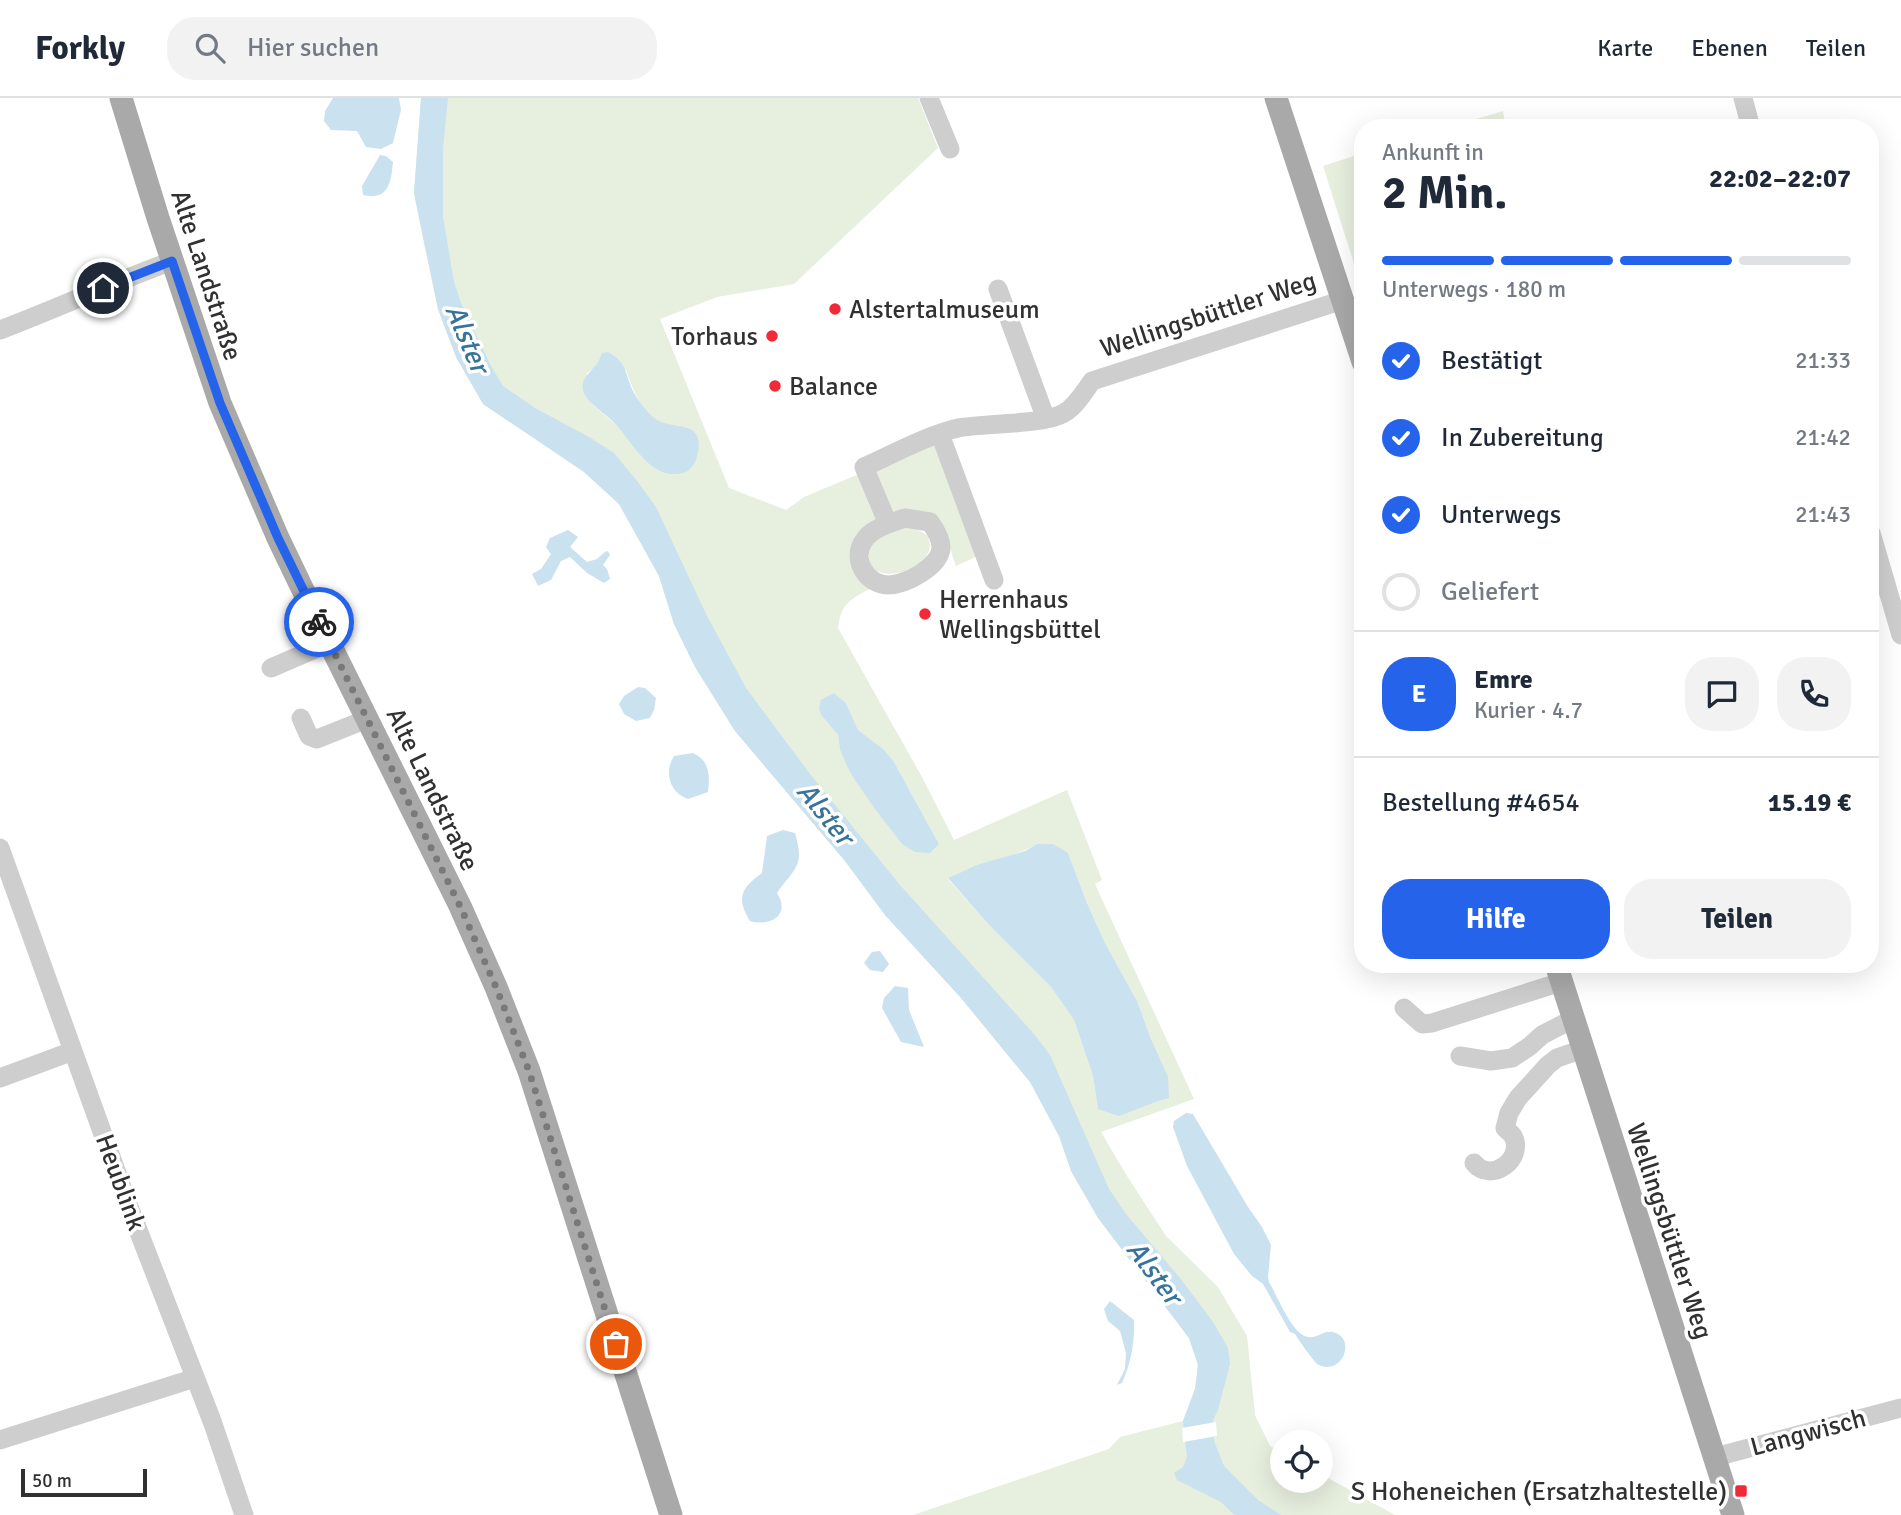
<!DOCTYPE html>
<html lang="de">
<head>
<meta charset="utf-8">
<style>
  :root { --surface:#fff; --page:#f2f2f3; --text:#1f2937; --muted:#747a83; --line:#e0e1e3; --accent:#2563eb }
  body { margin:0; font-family:Signika,sans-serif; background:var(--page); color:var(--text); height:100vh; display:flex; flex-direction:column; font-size:26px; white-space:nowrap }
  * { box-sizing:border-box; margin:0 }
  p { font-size:23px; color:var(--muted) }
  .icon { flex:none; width:38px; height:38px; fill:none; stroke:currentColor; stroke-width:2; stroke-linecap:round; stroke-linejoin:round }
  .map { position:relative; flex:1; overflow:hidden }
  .drawer { position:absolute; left:1354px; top:21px; width:525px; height:854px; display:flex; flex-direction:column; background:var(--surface); border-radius:28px; box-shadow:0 7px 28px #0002 }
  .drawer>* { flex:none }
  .tools { position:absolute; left:1270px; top:1332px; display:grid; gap:14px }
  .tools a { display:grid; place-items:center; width:63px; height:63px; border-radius:50%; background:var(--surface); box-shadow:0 7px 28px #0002; font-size:35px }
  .scale { position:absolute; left:21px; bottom:18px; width:126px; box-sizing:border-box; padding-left:7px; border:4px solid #313131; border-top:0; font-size:19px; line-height:24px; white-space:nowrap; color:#313131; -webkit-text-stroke:5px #fff; paint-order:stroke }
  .pin { position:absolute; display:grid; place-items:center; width:60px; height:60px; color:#fff; margin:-30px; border:4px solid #fff; border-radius:50%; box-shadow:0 2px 7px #0007 }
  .courier { position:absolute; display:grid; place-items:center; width:70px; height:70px; margin:-35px; border:5px solid #2563eb; border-radius:50%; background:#fff; color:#222; box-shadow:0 2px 9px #0007 }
  .head em { font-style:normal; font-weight:700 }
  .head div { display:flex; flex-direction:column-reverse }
  .head { display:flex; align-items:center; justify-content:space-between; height:119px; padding:0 28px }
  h1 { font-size:46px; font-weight:700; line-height:52px }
  .bar { display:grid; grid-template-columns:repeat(4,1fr); gap:10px 7px; align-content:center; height:84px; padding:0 28px }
  .bar i { height:9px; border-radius:5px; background:var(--line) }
  .bar .selected { background:var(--accent) }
  .bar p { grid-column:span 4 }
  .line { display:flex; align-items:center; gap:18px; padding:0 28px; border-top:2px solid var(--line) }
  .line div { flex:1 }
  .round { display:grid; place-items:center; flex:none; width:74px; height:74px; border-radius:28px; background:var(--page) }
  ol { padding:0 28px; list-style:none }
  li { display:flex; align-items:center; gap:21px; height:77px }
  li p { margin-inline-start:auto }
  li .icon { padding:7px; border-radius:50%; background:var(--accent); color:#fff; stroke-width:4 }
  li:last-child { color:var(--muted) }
  li i { width:38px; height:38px; border:4px solid var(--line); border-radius:50% }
  .button { display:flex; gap:14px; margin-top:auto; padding:14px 28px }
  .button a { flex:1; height:80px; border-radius:28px; background:var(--accent); color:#fff; font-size:28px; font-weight:700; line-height:80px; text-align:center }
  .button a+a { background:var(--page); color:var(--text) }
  header { display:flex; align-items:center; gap:42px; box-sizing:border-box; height:98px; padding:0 35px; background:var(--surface); border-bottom:2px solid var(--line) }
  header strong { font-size:33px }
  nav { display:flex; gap:38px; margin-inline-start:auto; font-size:24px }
  .search { width:490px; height:63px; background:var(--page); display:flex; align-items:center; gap:18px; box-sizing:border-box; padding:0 24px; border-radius:28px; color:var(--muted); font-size:26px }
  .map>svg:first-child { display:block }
  .green { fill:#e7efdf; fill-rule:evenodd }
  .water { fill:#cae1ef }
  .pier { fill:#fff }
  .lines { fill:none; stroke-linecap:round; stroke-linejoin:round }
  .minor { stroke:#cecece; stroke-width:19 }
  .major { stroke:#a9a9a9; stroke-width:23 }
  .done { stroke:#797979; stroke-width:7; stroke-dasharray:0 12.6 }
  .route { stroke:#2563eb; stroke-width:9 }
  .poi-dot { fill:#f12a38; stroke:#fff; stroke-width:2.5 }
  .labels { text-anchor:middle; stroke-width:7; stroke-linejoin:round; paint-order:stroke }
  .street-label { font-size:26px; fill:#313131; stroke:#fff }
  .poi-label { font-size:26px; fill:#313131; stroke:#fff; text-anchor:start }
  .water-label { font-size:28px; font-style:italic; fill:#38749a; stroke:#fff }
</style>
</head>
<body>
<header>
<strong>Forkly</strong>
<div class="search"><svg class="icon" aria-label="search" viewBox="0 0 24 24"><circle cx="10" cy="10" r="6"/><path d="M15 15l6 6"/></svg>Hier suchen</div>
<nav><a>Karte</a><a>Ebenen</a><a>Teilen</a></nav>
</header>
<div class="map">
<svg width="1901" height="1417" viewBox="0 0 1901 1417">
  <rect width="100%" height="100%" fill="#fff"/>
  <path class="green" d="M421,0h497l20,50 -144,136 -77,13 -57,22 69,169 57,22 18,-13 55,-23 20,48 -13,10 4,57c-20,10 -29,15 -32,39l84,149 32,63 113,-50 35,90 -7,4 99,215 -93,33 26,44 39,60 52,51 29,49 8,79 15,31 13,7v27h38v-6l74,41h-482l196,-66 11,-12 63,-16 12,-32 3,-24 -9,-27 -91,-120 -27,-47 -12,-35 -29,-54 -69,-84 -76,-83 -40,-54 -110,-130 -40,-64 -21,-43 -15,-48 -40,-72 -35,-32 -101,-68 -27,-47 -18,-48 -15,-70 -9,-46zM595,269l31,3c7,19 16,46 38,54 4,2 11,1 16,2l-39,29 -24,-29 -25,-22 -5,-31zM834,595l12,10 12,27 36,32 45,82h-37l-48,-65 -14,-29 -2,-15 -17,-20 -2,-6zM1037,746l31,9 19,50 18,40 32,58 32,97 -16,5 -55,6 -5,-33 -19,-56 -23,-33 -62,-62 -41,-46c28,-17 61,-19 89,-35z
    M1503,13l3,17h-59z
    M1363,55v139l-40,-126z
    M933,344l49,112 -26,12 -9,-26 -53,-24 -20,-48z
    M904,429l12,2 11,6c18,34 -59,56 -58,21 0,-20 21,-23 35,-29z"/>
  <path class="water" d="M333,0h66l2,12 -8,33 -12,6 -15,-2 -9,-16 -26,-1 -7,-9 1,-10z
    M421,0h27l-5,50v69l11,65 7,21 30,63 12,20 32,22 54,29 25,16 23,28 19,26 51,109 39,72 64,86 90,111 134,149 16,21 59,134 17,25 54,64 33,44 15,26 2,16 -12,46 -5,10 1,21 10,25 34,34 23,15h-47l-13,-13 -44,-22 -3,-7 9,-6 4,-10 -4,-36 12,-32 3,-24 -9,-27 -91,-120 -27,-47 -12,-35 -29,-54 -69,-84 -76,-83 -40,-54 -110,-130 -40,-64 -21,-43 -15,-48 -40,-72 -35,-32 -101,-68 -27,-47 -18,-48 -24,-116z
    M380,57l6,1 7,6c-2,20 -4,39 -30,33l-1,-9z
    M608,254c19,10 17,22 25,39 5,9 12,19 20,26 13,12 35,5 43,17 5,8 2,18 0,26 -4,9 -10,14 -20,14 -27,2 -44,-32 -60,-49 -8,-10 -31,-23 -33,-35 -2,-11 5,-15 11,-23 4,-3 6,-9 8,-14z
    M568,432l10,7 -8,10 17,15 10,-3 8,-7 3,-1 2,4 -7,10 4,4 3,10 -6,4 -17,-10 -17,-16 -9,4 -10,19 -13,6 -6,-12 9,-5 10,-15 -5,-7 4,-9z
    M638,589l7,1 11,10 -2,12 -4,8 -14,3 -12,-7 -5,-10 5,-8z
    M834,595l12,10 12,27 26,20 10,12 45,82 -9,9 -15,-1 -13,-8 -27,-35 -21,-30 -7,-13 -7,-16 -2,-15 -17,-20 -2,-6 2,-9z
    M693,655c17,8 17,22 15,39l-20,7c-19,-7 -24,-27 -14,-43z
    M783,732l12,3c10,34 0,34 -18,60 14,22 -6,34 -27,28 -14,-23 -9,-33 12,-48l5,-37z
    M1037,746h16l15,9 19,50 18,40 32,58 13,36 18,40 1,21 -16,5 -34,13 -21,-7 -5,-33 -19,-56 -23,-33 -62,-62 -41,-47 29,-13 48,-14z
    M880,853l9,13 -6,8 -13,-2 -6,-7 8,-11z
    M895,888l13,2 1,22 15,37 -23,-5 -19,-34 2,-10z
    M1186,1015l7,1 55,93 14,20 9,18 -3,32 1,5c8,14 19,41 31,51 15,12 22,-6 36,0 17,7 9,34 -9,34 -3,0 -7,-1 -10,-3 -4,-4 -20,-26 -22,-30l-5,-2 -27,-48 -11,-8 -18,-22 -47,-88 -14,-39 1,-6z
    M1110,1203l24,19c1,21 -3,44 -12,63l-5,2 8,-16 1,-16 -6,-22 -12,-10 -4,-12z"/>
  <path class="pier" d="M1216,1324l1,14 -34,6 -1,-14z"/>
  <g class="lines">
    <path class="minor" d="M929,0l21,51
      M1743,0l8,30
      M998,191l48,130
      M0,232c58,-22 114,-48 172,-69
      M940,336l54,146
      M905,420l25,4c5,7 11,16 11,25 0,19 -35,38 -53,38 -22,-1 -36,-25 -25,-43 8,-14 28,-19 42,-24z
      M888,426l-24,-57c27,-12 66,-33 94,-39 26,-5 86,-3 106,-15 12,-7 20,-21 28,-32l251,-81
      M1871,435l30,102
      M271,570l58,-25
      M301,620l8,18 8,3 50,-20
      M0,750l128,356 84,217 32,94
      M1404,910l18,16 10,-1 129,-41
      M1460,958l31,5 21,-3 18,-12 12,-11 31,-16
      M0,980l73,-27
      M1474,1065c17,21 51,-4 39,-27 -2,-3 -5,-5 -8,-8l4,-15 9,-15 30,-33 9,-7 26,-9
      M0,1342l195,-62
      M1715,1359l186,-49"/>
    <path class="major" d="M121,0l37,120 62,185 58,135 24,50 158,318 36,81 33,84 142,444
      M1276,0l87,264
      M1556,866l177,551"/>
  </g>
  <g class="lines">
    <path class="done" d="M319,524l141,284 36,81 33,84 87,273"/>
    <path class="route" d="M103,190l69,-27 48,142 58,135 41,84"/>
  </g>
  <g class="poi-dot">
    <circle cx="835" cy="211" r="7"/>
    <circle cx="772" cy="238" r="7"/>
    <circle cx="775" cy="288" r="7"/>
    <circle cx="925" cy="516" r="7"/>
    <rect x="1734" y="1386" width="14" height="14" rx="3.5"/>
  </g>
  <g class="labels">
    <g class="street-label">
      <text transform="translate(207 177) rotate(72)" y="9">Alte Landstraße</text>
      <text transform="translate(1208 216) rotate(-18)" y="9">Wellingsbüttler Weg</text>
      <text transform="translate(433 691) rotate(64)" y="9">Alte Landstraße</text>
      <text transform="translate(121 1084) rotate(70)" y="9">Heublink</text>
      <text transform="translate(1670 1133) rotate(72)" y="9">Wellingsbüttler Weg</text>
      <text transform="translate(1808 1334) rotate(-15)" y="9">Langwisch</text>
    </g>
    <g class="poi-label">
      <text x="849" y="220">Alstertalmuseum</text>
      <text x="758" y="247" text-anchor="end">Torhaus</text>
      <text x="789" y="297">Balance</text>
      <text x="939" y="510">Herrenhaus<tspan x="939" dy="30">Wellingsbüttel</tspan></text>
      <text x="1727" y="1402" text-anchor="end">S Hoheneichen (Ersatzhaltestelle)</text>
    </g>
    <g class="water-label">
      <text transform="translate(468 240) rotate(67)" y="10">Alster</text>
      <text transform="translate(826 715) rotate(51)" y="10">Alster</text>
      <text transform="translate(1155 1174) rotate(53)" y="10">Alster</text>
    </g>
  </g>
</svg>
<div class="tools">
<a><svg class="icon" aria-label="locate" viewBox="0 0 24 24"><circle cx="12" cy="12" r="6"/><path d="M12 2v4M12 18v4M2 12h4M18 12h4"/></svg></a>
</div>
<div class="scale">50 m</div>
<div class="pin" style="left:616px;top:1246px;background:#ea580c"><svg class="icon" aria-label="bag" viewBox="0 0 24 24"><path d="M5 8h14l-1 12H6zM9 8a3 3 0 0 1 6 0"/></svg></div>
<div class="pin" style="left:103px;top:190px;background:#1f2937"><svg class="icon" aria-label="home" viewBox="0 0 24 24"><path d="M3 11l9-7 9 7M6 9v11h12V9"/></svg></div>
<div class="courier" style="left:319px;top:524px"><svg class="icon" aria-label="bike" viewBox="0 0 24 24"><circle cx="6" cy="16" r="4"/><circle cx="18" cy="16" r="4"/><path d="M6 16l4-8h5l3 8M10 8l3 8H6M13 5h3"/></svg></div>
<section class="drawer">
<div class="head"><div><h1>2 Min.</h1><p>Ankunft in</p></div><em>22:02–22:07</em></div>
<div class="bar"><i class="selected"></i><i class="selected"></i><i class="selected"></i><i></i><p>Unterwegs · 180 m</p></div>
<ol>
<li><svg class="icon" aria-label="check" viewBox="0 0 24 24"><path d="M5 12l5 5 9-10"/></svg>Bestätigt<p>21:33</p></li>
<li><svg class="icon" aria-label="check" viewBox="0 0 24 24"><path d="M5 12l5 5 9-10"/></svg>In Zubereitung<p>21:42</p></li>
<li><svg class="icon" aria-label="check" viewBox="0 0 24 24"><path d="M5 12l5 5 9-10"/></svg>Unterwegs<p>21:43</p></li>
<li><i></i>Geliefert</li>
</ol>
<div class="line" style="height:126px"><b class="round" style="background:var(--accent);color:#fff">E</b><div><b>Emre</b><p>Kurier · 4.7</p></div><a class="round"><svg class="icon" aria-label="chat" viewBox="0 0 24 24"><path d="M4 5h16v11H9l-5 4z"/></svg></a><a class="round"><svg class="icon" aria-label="phone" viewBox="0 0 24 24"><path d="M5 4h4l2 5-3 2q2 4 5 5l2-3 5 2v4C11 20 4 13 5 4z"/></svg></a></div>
<div class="line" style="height:91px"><div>Bestellung #4654</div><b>15.19 €</b></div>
<div class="button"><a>Hilfe</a><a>Teilen</a></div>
</section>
</div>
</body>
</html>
